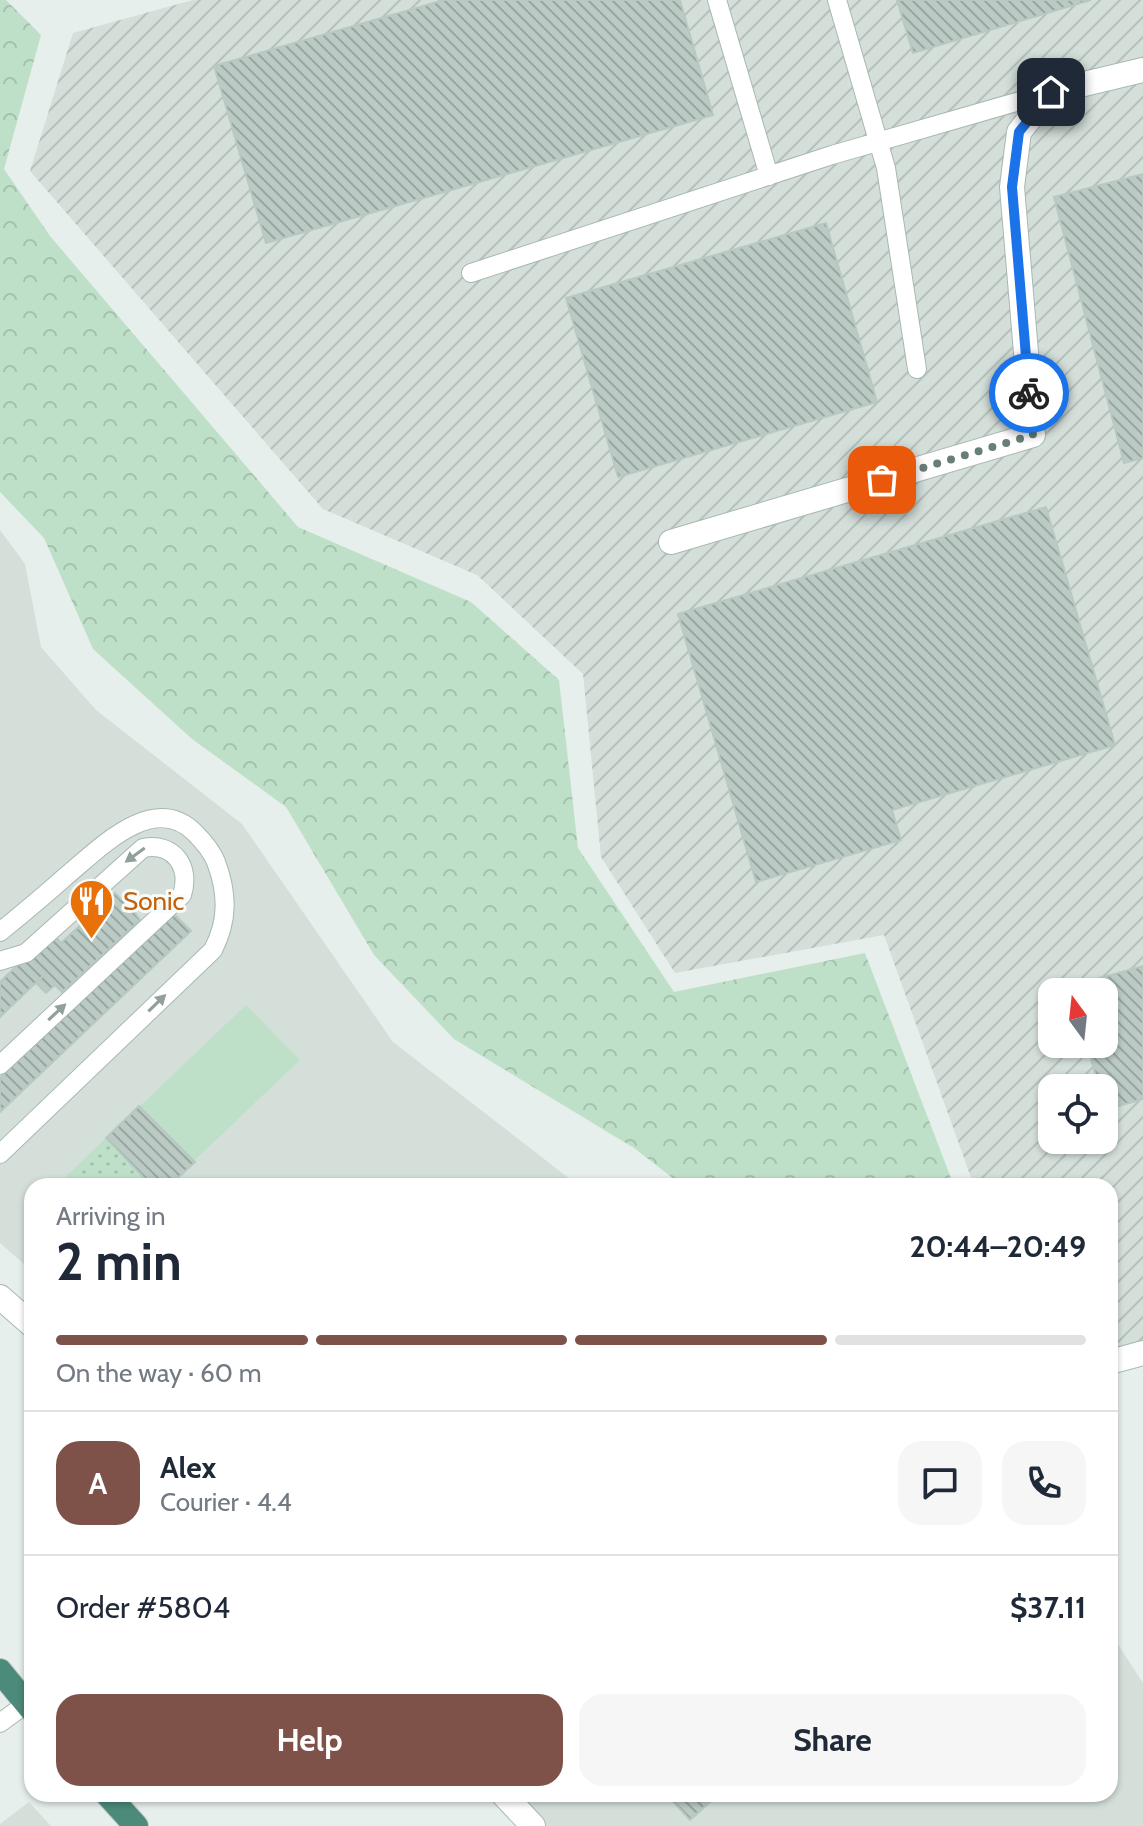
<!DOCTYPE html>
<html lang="en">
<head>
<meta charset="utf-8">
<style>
  :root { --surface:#fff; --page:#f6f6f7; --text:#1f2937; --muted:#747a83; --line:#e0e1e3; --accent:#7f5249 }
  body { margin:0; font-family:Cabin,sans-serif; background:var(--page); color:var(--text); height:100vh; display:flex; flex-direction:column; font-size:30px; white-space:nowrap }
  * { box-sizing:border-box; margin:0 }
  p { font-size:26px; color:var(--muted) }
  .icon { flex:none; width:44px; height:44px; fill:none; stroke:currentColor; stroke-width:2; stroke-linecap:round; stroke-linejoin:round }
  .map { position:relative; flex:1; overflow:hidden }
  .side { position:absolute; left:24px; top:1178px; width:1094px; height:624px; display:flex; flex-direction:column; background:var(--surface); border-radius:24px; box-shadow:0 2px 6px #0004 }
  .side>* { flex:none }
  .needle { width:52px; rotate:345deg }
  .tools { position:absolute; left:1038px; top:978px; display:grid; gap:16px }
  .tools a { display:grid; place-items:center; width:80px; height:80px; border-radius:16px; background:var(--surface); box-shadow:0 2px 6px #0004; font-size:40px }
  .pin { position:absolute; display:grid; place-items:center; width:68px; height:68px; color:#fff; margin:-34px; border-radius:16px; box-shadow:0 4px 12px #0006 }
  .courier { position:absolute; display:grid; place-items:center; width:80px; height:80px; margin:-40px; border:6px solid #1a73e8; border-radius:50%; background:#fff; color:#222; box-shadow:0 2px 10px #0007 }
  .summary em { font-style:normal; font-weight:700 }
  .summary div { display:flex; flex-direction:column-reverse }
  .summary { display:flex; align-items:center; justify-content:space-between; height:136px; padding:0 32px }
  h1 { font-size:52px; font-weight:700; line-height:60px }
  .bar { display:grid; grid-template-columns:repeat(4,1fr); gap:12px 8px; align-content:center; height:96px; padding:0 32px }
  .bar i { height:10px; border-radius:6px; background:var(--line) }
  .bar .on { background:var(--accent) }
  .bar p { grid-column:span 4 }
  .line { display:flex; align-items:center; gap:20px; padding:0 32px; border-top:2px solid var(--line) }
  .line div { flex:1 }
  .round { display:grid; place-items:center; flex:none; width:84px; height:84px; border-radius:24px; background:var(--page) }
  .action { display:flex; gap:16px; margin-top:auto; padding:16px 32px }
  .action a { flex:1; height:92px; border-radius:24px; background:var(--accent); color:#fff; font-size:32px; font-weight:700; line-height:92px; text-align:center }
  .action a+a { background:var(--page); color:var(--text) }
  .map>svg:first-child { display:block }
  .built { fill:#d4dfda }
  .industrial { fill:url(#industrial-furrows); fill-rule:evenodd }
  .forest { fill:url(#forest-crowns) }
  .park { fill:url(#park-dots) }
  .pitch { fill:#bfe0c8 }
  .building { fill:url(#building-back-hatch); stroke:#b8c9c2; stroke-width:2 }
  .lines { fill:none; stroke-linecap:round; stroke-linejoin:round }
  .service-casing { stroke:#a8b8b2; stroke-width:20 }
  .minor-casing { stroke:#a8b8b2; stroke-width:26 }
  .tertiary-casing { stroke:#a8b8b2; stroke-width:26 }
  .trunk-casing { stroke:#c2cac8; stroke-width:26 }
  .service { stroke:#fff; stroke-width:18 }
  .minor { stroke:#fff; stroke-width:24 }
  .tertiary { stroke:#fff; stroke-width:24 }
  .trunk { stroke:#4c8a7c; stroke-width:24 }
  .oneway { fill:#92a09c }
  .done { stroke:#687f78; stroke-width:8; stroke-dasharray:0 14.4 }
  .route { stroke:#1a73e8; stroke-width:10 }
  .labels { text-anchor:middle; stroke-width:6; stroke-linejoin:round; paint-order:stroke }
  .food-label { font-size:26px; fill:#c56008; stroke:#f7fbf9; text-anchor:start }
</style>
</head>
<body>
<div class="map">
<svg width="1143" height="1826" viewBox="0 0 1143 1826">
  <defs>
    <pattern id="industrial-furrows" width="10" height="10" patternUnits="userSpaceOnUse" patternTransform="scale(2)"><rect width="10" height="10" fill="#d4dfda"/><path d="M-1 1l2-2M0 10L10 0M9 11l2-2" fill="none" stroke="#b6c1bc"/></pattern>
    <pattern id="forest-crowns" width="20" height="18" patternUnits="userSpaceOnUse" patternTransform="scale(2)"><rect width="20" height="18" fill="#bfe0c8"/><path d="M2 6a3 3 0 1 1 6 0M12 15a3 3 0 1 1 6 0" fill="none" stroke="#a4c1ad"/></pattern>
    <pattern id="park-dots" width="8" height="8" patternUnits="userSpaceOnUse" patternTransform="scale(2)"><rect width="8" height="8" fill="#bfe0c8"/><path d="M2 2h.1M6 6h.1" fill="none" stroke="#a4c1ad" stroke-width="1.8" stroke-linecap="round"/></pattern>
    <pattern id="building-back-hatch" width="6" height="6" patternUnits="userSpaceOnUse" patternTransform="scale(2)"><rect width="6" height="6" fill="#bbcac4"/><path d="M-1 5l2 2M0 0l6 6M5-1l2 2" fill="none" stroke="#98a6a0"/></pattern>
  </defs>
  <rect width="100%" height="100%" fill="#e6efeb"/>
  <path class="built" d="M0,530l25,34 16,83 55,63 146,114 151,218 186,144h-547v85l-32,-28z
    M1110,1632l33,51v143h-610l-30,-32h607z
    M29,1802l22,24h-51v-2z"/>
  <path class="industrial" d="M193,0h950v1353l-33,9v-176h-136l-90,-251 -209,38 -74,-116 -18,-183 -106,-99 -154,-66 -293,-338 43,-138zM1052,992h52v52h-52zM1052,1088h52v52h-52z"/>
  <path class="forest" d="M0,0h6l35,35 -37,134 46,67 248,291 173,75 88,78 19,168 96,144 191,-39 89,233h-271l-49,-38 -180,-109 -80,-84 -88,-148 -94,-68 -99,-90 -49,-111 -44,-46z"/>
  <path class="park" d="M106,1138l46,48h-96z"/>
  <path class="pitch" d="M246,1005l54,55 -106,101 -54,-55z"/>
  <path class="building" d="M444,0h236l33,115 -447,128 -52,-177z
    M897,0h194l-178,53z
    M1143,174v284l-19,5 -70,-266z
    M826,223l51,179 -259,75 -52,-179z
    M1046,507l69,238 -223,65 9,30 -145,42 -78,-268z
    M115,893l6,6 2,-3 17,24 -78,72 -7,-7 -9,8 -10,-10 9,-9 -14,-15 24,-23 6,7z
    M173,913l18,18 -191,181v-34z
    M51,933l-20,26 14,15 -45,43v-35z
    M1143,966v133l-38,11 -1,-22h-5l-12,-44h17v-52h-31l-2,-6z
    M139,1106l56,56 -26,24h-17l-46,-48z
    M666,1794h53l-29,26z"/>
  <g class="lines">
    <defs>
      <path id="service" d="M717,0l52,176
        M837,0l49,168 31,201
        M471,273l361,-118 219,-63
        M0,932c22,-18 44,-36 65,-55 32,-26 88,-87 130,-44 8,8 17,19 21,29 12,32 12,59 -3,88l-213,204
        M0,961l26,-8 117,-105c31,-6 48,19 39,47l-182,170
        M0,1723l26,-19"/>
      <path id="minor" d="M671,542l362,-107 -21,-248 7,-55 32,-40 92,-22
        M1110,1362l33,-9"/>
      <path id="tertiary" d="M0,1297l32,28
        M503,1794l30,32"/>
      <path id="trunk" d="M0,1671l32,39
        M107,1794l29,32"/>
    </defs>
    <use href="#service" class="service-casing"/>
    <use href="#minor" class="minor-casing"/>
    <use href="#tertiary" class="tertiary-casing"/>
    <use href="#trunk" class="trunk-casing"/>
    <use href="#service" class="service"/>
    <use href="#minor" class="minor"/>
    <use href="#tertiary" class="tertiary"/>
    <use href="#trunk" class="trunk"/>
  </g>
  <defs><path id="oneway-solid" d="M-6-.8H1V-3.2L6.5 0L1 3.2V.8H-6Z" transform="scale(2)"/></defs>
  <g class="oneway">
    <use href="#oneway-solid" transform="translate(135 855) rotate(144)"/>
    <use href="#oneway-solid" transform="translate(157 1003) rotate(-44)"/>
    <use href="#oneway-solid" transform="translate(57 1012) rotate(-43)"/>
  </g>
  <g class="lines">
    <path class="done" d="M882,480l151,-45 -4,-42"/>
    <path class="route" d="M1029,393l-17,-206 7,-55 32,-40"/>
  </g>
  <defs>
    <symbol id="restaurant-pin" viewBox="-11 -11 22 30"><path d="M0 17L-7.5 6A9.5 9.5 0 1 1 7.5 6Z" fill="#e8710a" stroke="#f7fbf9"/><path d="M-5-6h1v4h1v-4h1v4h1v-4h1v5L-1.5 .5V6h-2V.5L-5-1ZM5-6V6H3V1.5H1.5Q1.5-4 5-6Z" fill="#fff"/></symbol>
  </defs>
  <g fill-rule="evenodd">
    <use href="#restaurant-pin" x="66" y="876" width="51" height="69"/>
  </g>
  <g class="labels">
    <g class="food-label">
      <text x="123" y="910">Sonic</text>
    </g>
  </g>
</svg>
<div class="tools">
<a><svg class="needle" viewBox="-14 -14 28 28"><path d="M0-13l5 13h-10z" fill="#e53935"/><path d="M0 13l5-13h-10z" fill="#747a83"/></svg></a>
<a><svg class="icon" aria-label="locate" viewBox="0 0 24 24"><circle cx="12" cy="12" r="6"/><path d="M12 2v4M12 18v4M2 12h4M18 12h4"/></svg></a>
</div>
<div class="pin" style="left:882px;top:480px;background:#ea580c"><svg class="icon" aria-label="bag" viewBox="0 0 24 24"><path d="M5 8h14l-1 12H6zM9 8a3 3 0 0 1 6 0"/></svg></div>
<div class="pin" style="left:1051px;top:92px;background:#1f2937"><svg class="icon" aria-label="home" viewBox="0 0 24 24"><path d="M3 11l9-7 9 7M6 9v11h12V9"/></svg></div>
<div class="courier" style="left:1029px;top:393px"><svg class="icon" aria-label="bike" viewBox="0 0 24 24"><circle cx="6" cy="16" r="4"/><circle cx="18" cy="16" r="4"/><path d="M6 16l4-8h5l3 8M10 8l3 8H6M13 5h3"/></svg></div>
<section class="side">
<div class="summary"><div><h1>2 min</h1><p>Arriving in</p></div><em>20:44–20:49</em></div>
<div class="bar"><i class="on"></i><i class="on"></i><i class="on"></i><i></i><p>On the way · 60 m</p></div>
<div class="line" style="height:144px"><b class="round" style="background:var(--accent);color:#fff">A</b><div><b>Alex</b><p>Courier · 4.4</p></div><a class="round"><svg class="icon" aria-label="chat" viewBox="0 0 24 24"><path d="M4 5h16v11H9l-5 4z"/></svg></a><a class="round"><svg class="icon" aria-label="phone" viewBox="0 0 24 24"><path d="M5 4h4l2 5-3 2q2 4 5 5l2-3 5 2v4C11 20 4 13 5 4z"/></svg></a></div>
<div class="line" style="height:104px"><div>Order #5804</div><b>$37.11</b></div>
<div class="action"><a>Help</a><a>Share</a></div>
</section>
</div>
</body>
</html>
